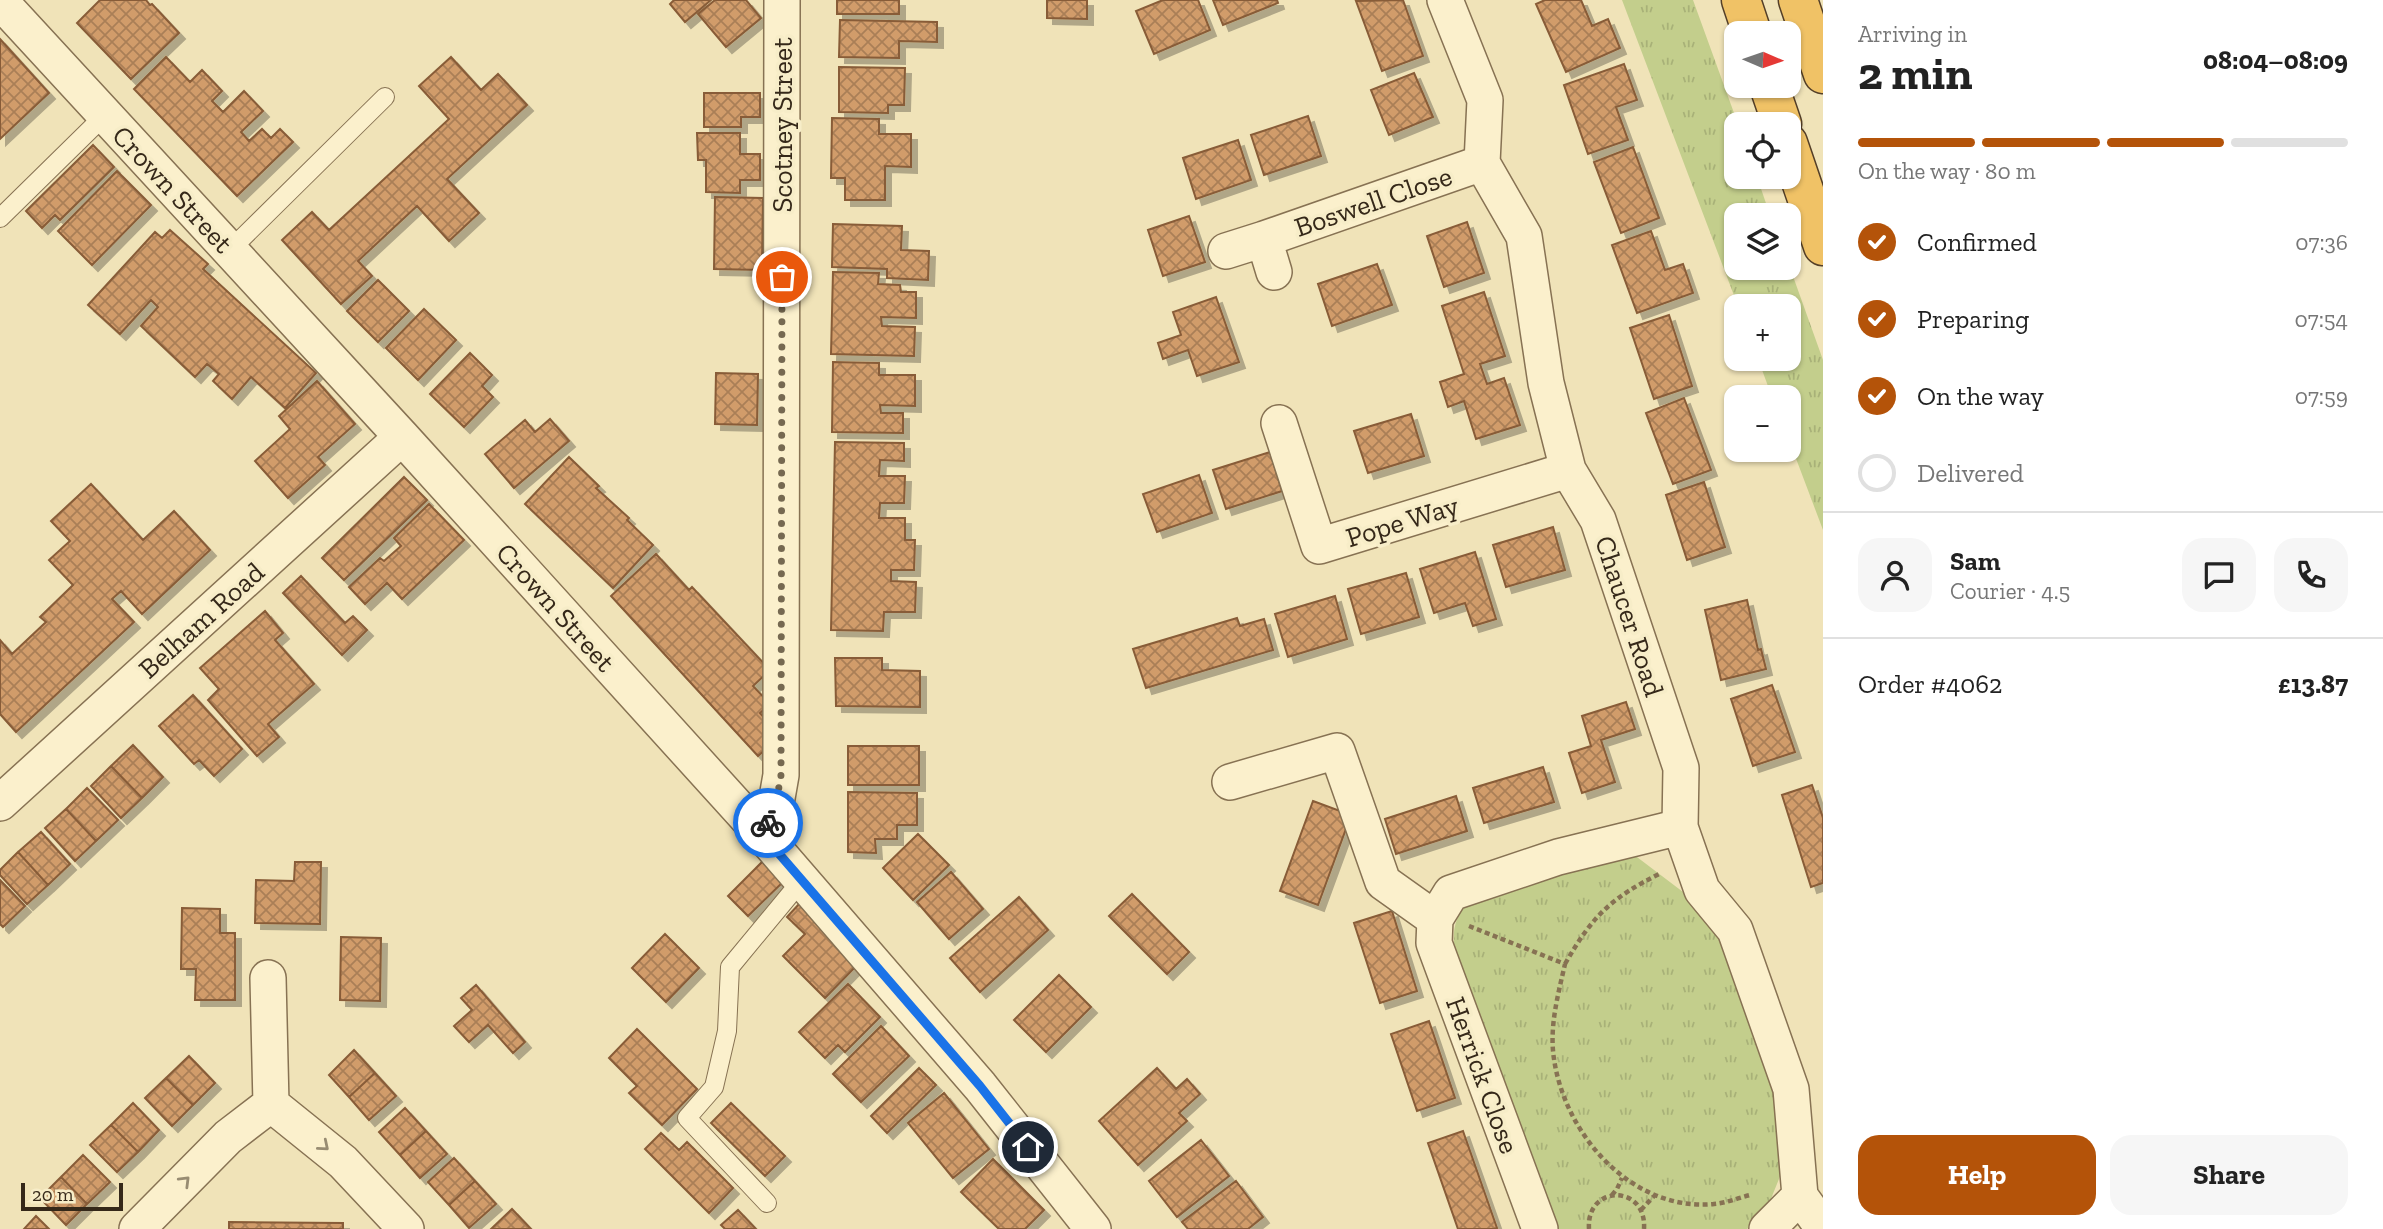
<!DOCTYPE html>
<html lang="en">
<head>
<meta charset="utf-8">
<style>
  :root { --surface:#fff; --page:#f6f6f6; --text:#222; --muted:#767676; --line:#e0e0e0; --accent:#b45309 }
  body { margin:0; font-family:"Zilla Slab",serif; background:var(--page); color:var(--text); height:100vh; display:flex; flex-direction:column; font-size:26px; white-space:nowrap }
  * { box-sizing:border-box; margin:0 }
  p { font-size:23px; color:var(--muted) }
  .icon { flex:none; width:38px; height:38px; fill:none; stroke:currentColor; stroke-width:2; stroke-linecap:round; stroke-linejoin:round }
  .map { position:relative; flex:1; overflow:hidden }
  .side { display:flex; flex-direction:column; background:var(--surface); width:560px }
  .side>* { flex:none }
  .needle { width:46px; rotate:92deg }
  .tools { position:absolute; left:1724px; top:21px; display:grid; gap:14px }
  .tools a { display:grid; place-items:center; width:77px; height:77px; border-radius:14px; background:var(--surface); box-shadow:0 2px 5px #0004; font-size:35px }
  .scale { position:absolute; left:21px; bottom:18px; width:102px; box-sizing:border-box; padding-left:7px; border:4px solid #352819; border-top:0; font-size:19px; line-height:24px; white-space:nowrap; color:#352819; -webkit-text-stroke:5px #f7edc8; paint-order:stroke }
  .pin { position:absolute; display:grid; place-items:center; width:60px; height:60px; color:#fff; margin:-30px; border:4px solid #fff; border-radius:50%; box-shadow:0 2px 7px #0007 }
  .courier { position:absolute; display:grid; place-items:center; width:70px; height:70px; margin:-35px; border:5px solid #1a73e8; border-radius:50%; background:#fff; color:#222; box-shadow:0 2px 9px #0007 }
  .summary em { font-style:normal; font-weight:700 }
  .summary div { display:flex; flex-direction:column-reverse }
  .summary { display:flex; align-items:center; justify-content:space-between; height:119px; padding:0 35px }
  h1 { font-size:46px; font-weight:700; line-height:52px }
  .bar { display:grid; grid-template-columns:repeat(4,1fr); gap:10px 7px; align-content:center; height:84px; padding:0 35px }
  .bar i { height:9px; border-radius:5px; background:var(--line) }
  .bar .active { background:var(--accent) }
  .bar p { grid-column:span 4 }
  .line { display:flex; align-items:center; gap:18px; padding:0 35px; border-top:2px solid var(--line) }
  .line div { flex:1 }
  .round { display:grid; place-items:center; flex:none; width:74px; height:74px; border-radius:21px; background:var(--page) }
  ol { padding:0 35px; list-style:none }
  li { display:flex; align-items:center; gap:21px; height:77px }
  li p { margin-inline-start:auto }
  li .icon { padding:7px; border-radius:50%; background:var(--accent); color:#fff; stroke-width:4 }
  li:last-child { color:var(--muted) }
  li i { width:38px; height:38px; border:4px solid var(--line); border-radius:50% }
  .action { display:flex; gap:14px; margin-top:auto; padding:14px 35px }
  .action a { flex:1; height:80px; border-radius:21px; background:var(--accent); color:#fff; font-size:28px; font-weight:700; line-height:80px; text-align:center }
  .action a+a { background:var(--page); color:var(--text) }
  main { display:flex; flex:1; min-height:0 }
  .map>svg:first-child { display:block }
  .grass { fill:url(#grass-tufts) }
  .building { fill:url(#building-cross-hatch); stroke:#885c37; stroke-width:2; filter:url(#shadow) }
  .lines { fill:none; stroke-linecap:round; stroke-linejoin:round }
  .service-casing { stroke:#877253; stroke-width:20 }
  .minor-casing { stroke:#877253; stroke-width:38 }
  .trunk-casing { stroke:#543f28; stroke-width:41 }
  .path { stroke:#877253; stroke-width:4.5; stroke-dasharray:5 3.5; stroke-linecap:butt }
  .service { stroke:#fbf0cc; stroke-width:18 }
  .minor { stroke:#fbf0cc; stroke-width:35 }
  .trunk { stroke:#f0c266; stroke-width:38 }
  .oneway { stroke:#988c72 }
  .done { stroke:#766951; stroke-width:7; stroke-dasharray:0 12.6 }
  .route { stroke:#1a73e8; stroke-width:9 }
  .labels { text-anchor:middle; stroke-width:7; stroke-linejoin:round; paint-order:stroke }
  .street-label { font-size:28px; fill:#352819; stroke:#f7edc8 }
</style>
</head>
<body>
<main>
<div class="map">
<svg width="1823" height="1229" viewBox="0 0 1823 1229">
  <defs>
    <pattern id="grass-tufts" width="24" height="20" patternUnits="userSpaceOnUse" patternTransform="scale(1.75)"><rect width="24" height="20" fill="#c3ce8c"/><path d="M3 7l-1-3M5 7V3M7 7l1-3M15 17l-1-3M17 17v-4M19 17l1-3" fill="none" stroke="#a8b178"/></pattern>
    <pattern id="building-cross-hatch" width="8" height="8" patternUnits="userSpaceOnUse" patternTransform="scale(1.75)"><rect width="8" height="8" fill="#d19c6b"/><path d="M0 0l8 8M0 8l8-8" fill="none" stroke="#aa7f57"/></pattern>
    <filter id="shadow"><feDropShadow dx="6" dy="6" stdDeviation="0" flood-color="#0004"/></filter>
  </defs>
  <rect width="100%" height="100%" fill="#f0e3b8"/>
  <path class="grass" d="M1622,0h71l45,124 -2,53h21l13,38h-34v53h52l1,-3 34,95v170l-34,-90 -1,-43h-16l-14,-38h30v-53h-50z
    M1633,854l54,41 34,39 60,173 2,62 -17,42 -19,18h-199l-93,-277c-3,-20 -1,-33 12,-49l124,-40z"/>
  <path class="building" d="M100,0h46l4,5 2,-1 27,29 -48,46 -54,-56z
    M674,0h37l-26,22 -15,-18z
    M715,0h31l15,18 -35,29 -28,-33z
    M837,0h62v14h-62z
    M1047,0h40v19l-40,-1z
    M1163,0h35l12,30 -56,24 -18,-43z
    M1213,0h64l1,3 -55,22z
    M1403,0l20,56 -41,15 -26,-70z
    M1545,0h36l11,26 16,-7 12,29 -54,24 -30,-68z
    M840,20l97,2v20l-38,-1v17l-60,-1z
    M0,39l49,54 -49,46z
    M166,57l24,25 12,-12 20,21 -10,10 11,11 21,-21 19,20 -22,21 8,9 13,-12 9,9 9,-9 13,13 -56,54 -103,-107z
    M451,57l30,33 17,-16 29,31 -80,74 32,34 -30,28 -32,-35 -59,55 14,15 -31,28 -59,-64 30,-28 17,18 120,-111 -30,-33z
    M1624,64l13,36 -21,7 12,33 -40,14 -24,-69z
    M839,67l66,1 -1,37h-16v8l-49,-1z
    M1414,73l19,44 -44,18 -18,-45z
    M704,93h56v24h-19v10h-37z
    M1308,116l13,40 -57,19 -13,-40z
    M832,118l47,1v15h32v33l-26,-1v34h-40v-22h-14z
    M697,133h43v21h20v26h-20v13l-34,-1v-32h-8z
    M1238,140l13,40 -55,19 -13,-41z
    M93,145l21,22 -54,53 -5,-5 -13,13 -16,-17z
    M1633,147l26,71 -38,15 -27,-71z
    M117,171l34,34 -59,60 -34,-34z
    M715,197l48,1 -1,72 -48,-1z
    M1189,216l16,46 -42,14 -15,-46z
    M1467,222l17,51 -40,14 -17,-51z
    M833,224l69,2 -1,24 28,1 -1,29 -41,-2v-9l-55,-2z
    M170,230l38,34 -5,5 113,104 -31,35 -34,-31 -19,22 -19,-18 6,-7 -12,-10 -12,13 -54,-51 17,-19 -7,-7 -31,34 -32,-29 67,-73 7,6z
    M1651,231l14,39 18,-6 10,29 -56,20 -25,-68z
    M1377,264l15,41 -60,21 -14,-42z
    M833,272l46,1 -1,11 22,1 1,7h15v26l-35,-1 1,9 33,1 -1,29 -83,-2z
    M378,280l31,31 -31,31 -31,-31z
    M1484,292l21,64 -25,8 7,20 17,-6 16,47 -44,14 -12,-38 -16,6 -8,-25 24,-8 -22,-68z
    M1216,297l23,65 -42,14 -9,-26 -25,9 -5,-16 23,-8 -8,-23z
    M424,309l32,31 -38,40 -32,-32z
    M1669,315l23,71 -38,13 -24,-71z
    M470,353l22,22 -10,11 11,11 -29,30 -34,-33z
    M833,362l46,1v12h36v31l-35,-1 1,8h22v20l-71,-1z
    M716,373l42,1 -1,51 -42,-1z
    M317,381l38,43 -37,33 7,8 -37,33 -33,-37 35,-32 -11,-13z
    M1684,398l27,72 -38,14 -27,-71z
    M1411,414l13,42 -56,17 -14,-42z
    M550,419l19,22 -55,47 -29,-34 40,-34 10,12z
    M835,442l69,1v18l-24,-1 -1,16h26l-1,27h-24l-1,15h26v22h10l-1,30h-23v11l25,1 -1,30h-31l-1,19 -52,-1z
    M1270,452l12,39 -56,18 -13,-39z
    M569,457l30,29 -3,2 33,30 -2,2 26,25 -40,43 -88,-84z
    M1199,475l13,38 -55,19 -14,-38z
    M404,477l23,23 -83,80 -22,-22z
    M1704,482l21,65 -38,13 -21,-65z
    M91,484l52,56 31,-29 36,39 -68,64 -21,-23 -9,8 22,23 -118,110 -16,-18v-74l12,14 34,-32 -6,-5 33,-32 -24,-25 21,-19 -19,-20z
    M429,504l35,36 -62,59 -15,-16 -22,21 -16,-17 31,-29 4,3 17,-15 -7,-8z
    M1553,527l12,43 -59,17 -13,-42z
    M1475,552l21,67 -23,7 -8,-23 -31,10 -14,-44z
    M656,554l33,36 3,-3 78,83 -17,16 17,18 -10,9 20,23 -22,20 -147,-160z
    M1406,573l13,44 -58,17 -13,-45z
    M301,576l44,47 8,-7 14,14 -25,25 -59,-62z
    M1335,596l12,43 -59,18 -13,-43z
    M1747,600l11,50 3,-1 5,20 -45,11 -16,-70z
    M265,611l18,22 -8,7 39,44 -46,40 11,13 -22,19 -49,-56 11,-11 -19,-21z
    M1237,618l3,8 24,-7 9,31 -127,38 -13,-39z
    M835,658h47v12l38,1v36l-84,-1z
    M1772,685l23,67 -42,14 -22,-67z
    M193,695l49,54 -28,27 -15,-16 -5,4 -35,-38z
    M1626,702l9,27 -34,11 14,42 -33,11 -13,-40 22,-7 -9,-30z
    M133,745l30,32 -21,21 -31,-32z
    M848,746h71v39h-71z
    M111,766l31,32 -21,20 -30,-32z
    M1543,767l11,35 -70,21 -11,-35z
    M1812,785l11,33v65l-12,4 -29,-92z
    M87,788l31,32 -22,21 -30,-32z
    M848,792l69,1v32h-20v14h-22l1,14 -28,-1z
    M1456,796l11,35 -71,23 -11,-35z
    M1313,801l38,14 -33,90 -38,-14z
    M66,809l30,32 -21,20 -30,-33z
    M41,832l29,32 -22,21 -30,-33z
    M918,834l31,31 -36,35 -30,-32z
    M18,852l30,33 -21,19 -27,-29v-5z
    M763,861l21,20 -36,35 -20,-20z
    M295,862h26l-1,62 -65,-1 1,-43 38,1z
    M951,872l32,37 -34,30 -32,-37z
    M0,880l25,26 -22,21 -3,-3z
    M1132,894l57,58 -22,22 -58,-58z
    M1019,897l29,33 -68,62 -30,-34z
    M800,903l60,59 -35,36 -42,-42 22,-22 -18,-17z
    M182,908l38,1v24h15v67h-40l1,-31h-15z
    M1392,911l25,80 -37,12 -26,-80z
    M665,934l34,34 -33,34 -34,-34z
    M341,937l40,1 -1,63 -40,-1z
    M1059,975l32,32 -45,45 -32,-32z
    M848,984l32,33 -35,35 -7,-7 -13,13 -26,-26z
    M476,985l49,57 -12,11 -25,-28 -19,17 -15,-16 18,-16 -11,-12z
    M1429,1021l26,77 -38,13 -26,-77z
    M881,1026l28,30 -48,46 -28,-28z
    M637,1029l60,60 -35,36 -33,-32 8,-7 -28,-28z
    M354,1050l21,23 -26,24 -20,-22z
    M189,1056l26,27 -22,22 -27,-27z
    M919,1068l17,17 -49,48 -16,-17z
    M1157,1068l19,21 11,-10 13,15 -21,19 8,8 -49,44 -39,-44z
    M375,1073l21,23 -27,24 -20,-23z
    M166,1078l27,27 -21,21 -27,-28z
    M944,1093l45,56 -36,29 -45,-55z
    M133,1103l26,27 -21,22 -27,-27z
    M731,1103l54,53 -20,20 -54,-53z
    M405,1108l21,23 -26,24 -21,-23z
    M111,1125l27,27 -21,20 -27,-27z
    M426,1131l21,23 -27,24 -20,-23z
    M1463,1131l34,97 -3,1h-36l-30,-86z
    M661,1133l18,17 8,-8 46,46 -24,25 -64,-64z
    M1201,1140l28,36 -52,41 -28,-36z
    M83,1155l27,27 -23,22 -26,-27z
    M454,1158l21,23 -26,24 -21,-23z
    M993,1159l51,51 -19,19h-26l-38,-37z
    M61,1177l26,27 -21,21 -26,-27z
    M475,1181l21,23 -27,24 -20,-23z
    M1236,1181l27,36 -15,12h-60l-6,-7z
    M512,1209l19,20h-40z
    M738,1210l18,19h-31l-4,-4z
    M36,1216l13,13h-25z
    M229,1222l114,1v6h-114z"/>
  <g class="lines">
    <defs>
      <path id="service" d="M0,218l105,-103
        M230,250l155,-153
        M767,1203l-80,-85 27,-31 13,-56 3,-64 72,-87"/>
      <path id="minor" d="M1445,0l40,100 -3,63 42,73 22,147 22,87 30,50 83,248 -1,59 22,63 33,40 56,159 9,107 23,32
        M0,1l402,436 359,396 219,253 113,143
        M1226,251l38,-12
        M1274,272l-10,-33 218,-76
        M1279,423l40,123 249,-76
        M1230,782l107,-31 46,131 52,37
        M0,803l402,-366
        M761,833l13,-18 7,-40 1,-775
        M268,978l3,126
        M271,1104l72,58 63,67
        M137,1229l91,-92 43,-33
        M1540,1229l-106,-286 1,-24 16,-26 107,-36 122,-30
        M1767,1229l33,-33"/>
      <path id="trunk" d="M1741,0l11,33
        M1798,0l25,74
        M1769,86l13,38
        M1788,143l35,103"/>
    </defs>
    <use href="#service" class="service-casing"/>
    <use href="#minor" class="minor-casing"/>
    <use href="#trunk" class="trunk-casing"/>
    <path class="path" d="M1469,926l96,38c-7,31 -16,63 -11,95 11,76 78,153 160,145 12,-1 24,-6 36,-9
      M1565,964c28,-49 46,-66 96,-91
      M1612,1195l5,-6 5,-11
      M1641,1210l13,-14
      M1589,1229c-3,-45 58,-45 55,0"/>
    <use href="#service" class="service"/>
    <use href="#minor" class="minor"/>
    <use href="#trunk" class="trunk"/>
  </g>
  <defs><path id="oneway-chevron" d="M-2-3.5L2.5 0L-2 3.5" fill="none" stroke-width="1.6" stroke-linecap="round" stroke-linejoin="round" transform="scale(1.75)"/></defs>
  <g class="oneway">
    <use href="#oneway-chevron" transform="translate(324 1146) rotate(40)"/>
    <use href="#oneway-chevron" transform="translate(185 1181) rotate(-45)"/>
  </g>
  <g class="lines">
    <path class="done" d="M768,823l6,-7 7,-41 1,-498"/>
    <path class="route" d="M768,823l-7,10 219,253 48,61"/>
  </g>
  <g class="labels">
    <g class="street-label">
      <text transform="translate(782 125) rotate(-90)" y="10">Scotney Street</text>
      <text transform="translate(173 189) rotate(47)" y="10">Crown Street</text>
      <text transform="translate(1373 201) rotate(-19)" y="10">Boswell Close</text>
      <text transform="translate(1402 521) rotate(-17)" y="10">Pope Way</text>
      <text transform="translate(556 607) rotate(48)" y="10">Crown Street</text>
      <text transform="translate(1630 616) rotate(72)" y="10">Chaucer Road</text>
      <text transform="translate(201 620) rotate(-42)" y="10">Belham Road</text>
      <text transform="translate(1483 1075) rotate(70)" y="10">Herrick Close</text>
    </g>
  </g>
</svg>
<div class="tools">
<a><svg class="needle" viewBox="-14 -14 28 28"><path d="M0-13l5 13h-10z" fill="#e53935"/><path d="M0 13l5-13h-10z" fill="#767676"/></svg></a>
<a><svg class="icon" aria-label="locate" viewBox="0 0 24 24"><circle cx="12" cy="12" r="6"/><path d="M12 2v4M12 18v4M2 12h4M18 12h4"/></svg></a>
<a><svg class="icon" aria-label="layers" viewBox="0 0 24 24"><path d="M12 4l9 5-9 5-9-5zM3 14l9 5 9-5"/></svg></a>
<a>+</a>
<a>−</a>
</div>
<div class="scale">20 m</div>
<div class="pin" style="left:782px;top:277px;background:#ea580c"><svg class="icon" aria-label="bag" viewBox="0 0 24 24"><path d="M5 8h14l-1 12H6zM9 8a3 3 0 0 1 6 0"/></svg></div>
<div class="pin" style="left:1028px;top:1147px;background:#1f2937"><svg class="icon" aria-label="home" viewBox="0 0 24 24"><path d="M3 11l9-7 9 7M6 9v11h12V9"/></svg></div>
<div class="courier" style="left:768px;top:823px"><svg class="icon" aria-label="bike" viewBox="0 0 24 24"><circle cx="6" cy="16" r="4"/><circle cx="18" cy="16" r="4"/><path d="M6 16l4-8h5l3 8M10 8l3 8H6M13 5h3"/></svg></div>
</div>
<section class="side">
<div class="summary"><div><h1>2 min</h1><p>Arriving in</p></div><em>08:04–08:09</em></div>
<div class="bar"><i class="active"></i><i class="active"></i><i class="active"></i><i></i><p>On the way · 80 m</p></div>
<ol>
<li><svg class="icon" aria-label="check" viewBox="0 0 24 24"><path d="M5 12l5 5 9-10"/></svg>Confirmed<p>07:36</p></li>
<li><svg class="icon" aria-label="check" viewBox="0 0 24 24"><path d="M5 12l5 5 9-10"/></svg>Preparing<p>07:54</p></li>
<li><svg class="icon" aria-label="check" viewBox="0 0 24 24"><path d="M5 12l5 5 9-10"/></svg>On the way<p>07:59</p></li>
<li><i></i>Delivered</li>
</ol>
<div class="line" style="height:126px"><a class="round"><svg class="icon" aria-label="person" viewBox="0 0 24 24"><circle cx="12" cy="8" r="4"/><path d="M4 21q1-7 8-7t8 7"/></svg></a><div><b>Sam</b><p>Courier · 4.5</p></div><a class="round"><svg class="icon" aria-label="chat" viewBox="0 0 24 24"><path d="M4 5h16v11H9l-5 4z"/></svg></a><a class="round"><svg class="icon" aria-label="phone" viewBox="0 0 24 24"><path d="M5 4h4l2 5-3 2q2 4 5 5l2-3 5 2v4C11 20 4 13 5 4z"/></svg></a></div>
<div class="line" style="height:91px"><div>Order #4062</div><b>£13.87</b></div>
<div class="action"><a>Help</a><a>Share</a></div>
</section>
</main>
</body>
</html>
